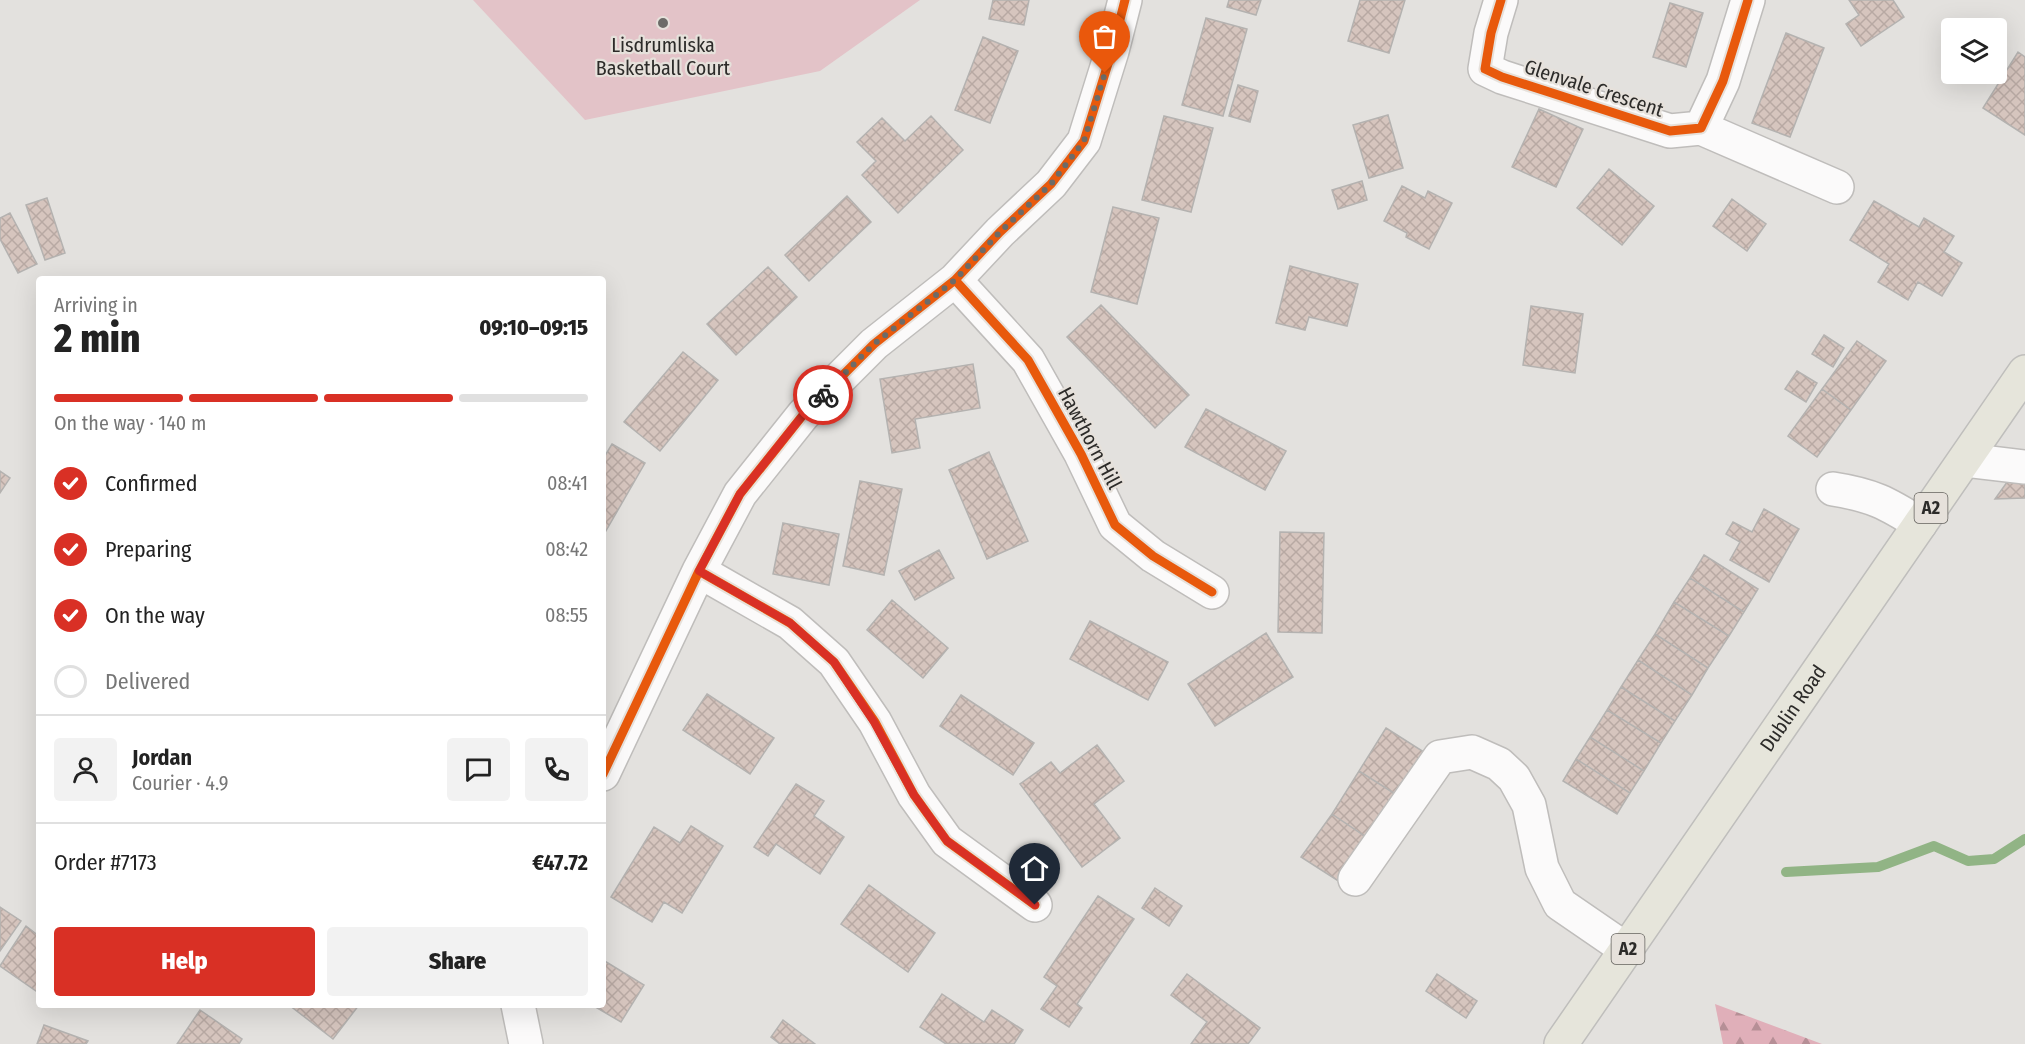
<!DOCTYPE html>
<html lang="en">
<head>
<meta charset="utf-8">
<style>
  :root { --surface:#fff; --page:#f2f2f2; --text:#222; --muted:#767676; --line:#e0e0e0; --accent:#d93025 }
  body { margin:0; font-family:"Fira Sans Condensed",sans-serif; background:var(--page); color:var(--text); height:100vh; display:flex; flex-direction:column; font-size:22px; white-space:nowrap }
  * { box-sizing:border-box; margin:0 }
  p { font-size:20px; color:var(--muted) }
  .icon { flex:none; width:33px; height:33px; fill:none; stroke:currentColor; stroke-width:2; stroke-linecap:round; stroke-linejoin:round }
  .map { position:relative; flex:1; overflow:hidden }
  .sheet { position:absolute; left:36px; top:276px; width:570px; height:732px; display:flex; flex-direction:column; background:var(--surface); border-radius:6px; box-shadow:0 6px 24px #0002 }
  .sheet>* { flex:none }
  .tools { position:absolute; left:1941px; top:18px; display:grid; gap:12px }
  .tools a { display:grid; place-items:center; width:66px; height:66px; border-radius:6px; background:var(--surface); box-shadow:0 6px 24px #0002; font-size:30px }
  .pin { position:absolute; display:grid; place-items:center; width:51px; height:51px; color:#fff; margin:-62px -26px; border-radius:50% 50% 50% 0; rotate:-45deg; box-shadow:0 0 6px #0007 }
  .pin .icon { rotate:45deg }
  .courier { position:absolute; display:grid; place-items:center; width:60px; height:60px; margin:-30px; border:4px solid #d93025; border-radius:50%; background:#fff; color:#222; box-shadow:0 2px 8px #0007 }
  .headline em { font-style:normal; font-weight:800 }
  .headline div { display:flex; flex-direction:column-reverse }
  .headline { display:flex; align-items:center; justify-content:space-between; height:102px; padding:0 18px }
  h1 { font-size:39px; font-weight:800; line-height:45px }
  .bar { display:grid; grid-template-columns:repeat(4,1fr); gap:9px 6px; align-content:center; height:72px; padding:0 18px }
  .bar i { height:8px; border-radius:4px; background:var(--line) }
  .bar .active { background:var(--accent) }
  .bar p { grid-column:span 4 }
  .line { display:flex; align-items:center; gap:15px; padding:0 18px; border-top:2px solid var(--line) }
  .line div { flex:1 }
  .round { display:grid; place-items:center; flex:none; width:63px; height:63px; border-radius:6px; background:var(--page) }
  ol { padding:0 18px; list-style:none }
  li { display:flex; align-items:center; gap:18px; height:66px }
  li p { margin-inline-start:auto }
  li .icon { padding:6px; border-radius:50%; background:var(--accent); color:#fff; stroke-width:4 }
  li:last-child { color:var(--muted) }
  li i { width:33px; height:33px; border:3px solid var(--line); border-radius:50% }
  .cta { display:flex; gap:12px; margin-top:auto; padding:12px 18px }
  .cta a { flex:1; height:69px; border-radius:6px; background:var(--accent); color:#fff; font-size:24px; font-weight:800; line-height:69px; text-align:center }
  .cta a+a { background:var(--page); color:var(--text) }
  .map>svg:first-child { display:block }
  .forest { fill:url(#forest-firs) }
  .park { fill:#e3c3c8 }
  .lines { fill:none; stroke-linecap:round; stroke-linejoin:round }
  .stream { stroke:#91b485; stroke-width:10 }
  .building { fill:url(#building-cross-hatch); stroke:#b4b2b0; stroke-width:1.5 }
  .minor-casing { stroke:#bfbdbb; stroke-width:36 }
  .major-casing { stroke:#bfbebc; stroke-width:36 }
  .minor { stroke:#fbfafa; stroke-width:33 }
  .major { stroke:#e6e5db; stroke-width:33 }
  .cycleway-casing { stroke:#e6e1db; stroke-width:13 }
  .cycleway { stroke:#e8590c; stroke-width:9 }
  .done { stroke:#6c6b68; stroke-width:6; stroke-dasharray:0 10.8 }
  .route { stroke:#d93025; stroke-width:8 }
  .poi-dot { fill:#6c6b68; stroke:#e6e1db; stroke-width:2 }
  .labels { text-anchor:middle; stroke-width:4.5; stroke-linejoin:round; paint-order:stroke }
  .shield { fill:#e6e1db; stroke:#64625e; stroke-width:1.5 }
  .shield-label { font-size:18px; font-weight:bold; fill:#2c2b29 }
  .poi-label { font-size:20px; fill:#2c2b29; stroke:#e6e1db }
  .street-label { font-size:20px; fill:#2c2b29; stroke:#e6e1db }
</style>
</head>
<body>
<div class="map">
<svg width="2025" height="1044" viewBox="0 0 2025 1044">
  <defs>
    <pattern id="forest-firs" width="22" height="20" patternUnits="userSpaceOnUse" patternTransform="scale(1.5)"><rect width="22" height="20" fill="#e0afb9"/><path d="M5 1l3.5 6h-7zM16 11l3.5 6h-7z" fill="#b68f96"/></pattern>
    <pattern id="building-cross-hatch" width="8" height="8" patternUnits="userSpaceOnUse" patternTransform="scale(1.5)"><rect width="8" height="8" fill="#d6c5be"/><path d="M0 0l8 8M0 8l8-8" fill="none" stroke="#b8a9a3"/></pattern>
  </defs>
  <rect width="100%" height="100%" fill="#e3e1de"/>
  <path class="forest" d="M1715,1004l107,40h-99z"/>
  <path class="park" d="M473,0h447l-100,71 -235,49z"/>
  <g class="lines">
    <path class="stream" d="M1786,872l92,-5 56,-21 34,15 26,-2 31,-20"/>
  </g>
  <path class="building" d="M993,0h36l-5,25 -35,-6z
    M1229,0h32l-5,15 -29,-8z
    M1360,0h45l-16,53 -41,-12z
    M1849,0h44l11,17 -43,29 -15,-22 13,-9z
    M1670,3l33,10 -17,54 -33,-10z
    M1206,18l41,11 -24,87 -41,-11z
    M1786,33l38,15 -34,89 -38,-14z
    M983,37l35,14 -28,72 -35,-13z
    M2018,52l7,5v78l-42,-27z
    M1238,85l20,6 -8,31 -21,-6z
    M1539,109l44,20 -27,58 -44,-20z
    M1388,115l15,53 -34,10 -16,-53z
    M931,116l32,34 -65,63 -36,-38 14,-14 -19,-19 25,-24 23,23z
    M1164,116l49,12 -22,84 -49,-12z
    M1609,169l45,37 -32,39 -45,-37z
    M1362,181l5,19 -29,9 -6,-19z
    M1402,186l23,12 3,-7 24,12 -23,46 -23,-12 1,-4 -23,-12z
    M847,196l24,26 -62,59 -24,-26z
    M47,198l18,55 -20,7 -19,-55z
    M1732,199l34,25 -19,27 -34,-25z
    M1874,201l45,26 5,-9 30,18 -10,16 18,11 -20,33 -24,-14 -10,18 -30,-18 11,-18 -39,-24z
    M1113,207l46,11 -22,86 -46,-12z
    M10,213l27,51 -19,9 -18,-34v-21z
    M1290,266l68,18 -11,42 -38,-9 -4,13 -29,-7z
    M768,267l29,30 -61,58 -29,-31z
    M1101,305l88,90 -34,33 -88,-91z
    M1531,306l52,8 -8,59 -52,-8z
    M1824,335l20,13 -11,19 -21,-13z
    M1857,341l29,20 -35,49 -29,-21z
    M683,352l35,28 -58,71 -36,-29z
    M973,364l7,44 -65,11 5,29 -28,5 -12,-74z
    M1797,371l20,12 -11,19 -21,-13z
    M1822,389l29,21 -34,47 -29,-21z
    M1206,409l80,42 -21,39 -80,-43z
    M612,444l33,19 -42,73v-77z
    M989,452l39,89 -41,18 -38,-89z
    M2025,457v41l-30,1z
    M0,471l10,7 -10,15z
    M860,481l42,8 -18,86 -41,-9z
    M1764,509l35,20 -30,53 -39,-22 10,-18 -14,-8 7,-12 19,10z
    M783,523l56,11 -10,51 -56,-11z
    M1280,532l44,1 -2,100 -44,-1z
    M939,550l15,28 -39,22 -16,-29z
    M1704,555l54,34 -14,23 -54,-34z
    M1690,578l54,34 -15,24 -55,-34z
    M892,600l56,48 -25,30 -56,-48z
    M1674,602l55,34 -21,32 -53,-34z
    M1090,621l78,41 -20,38 -78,-41z
    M1266,633l27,44 -78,49 -27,-42z
    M1655,634l53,34 -16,27 -54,-35z
    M1638,660l54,35 -17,26 -54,-34z
    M1621,687l54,34 -14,22 -54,-33z
    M707,694l67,44 -24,36 -67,-44z
    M961,695l73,48 -21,32 -73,-49z
    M1607,710l54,33 -17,28 -54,-34z
    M1386,728l41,26 -27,43 -41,-26z
    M1590,737l54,34 -14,22 -54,-34z
    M1097,745l27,36 -30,23 26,34 -38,29 -62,-83 31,-22 9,11z
    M1576,759l54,34 -13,21 -54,-33z
    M1359,771l41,26 -28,44 -40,-27z
    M796,784l28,17 -10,15 30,21 -24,37 -44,-30 -8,12 -14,-9z
    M1332,814l40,27 -29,43 -42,-27z
    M691,826l32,20 -41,67 -18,-11 -12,20 -41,-25 43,-70 26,16z
    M869,885l66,48 -27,39 -67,-48z
    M1155,888l27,18 -13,20 -27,-18z
    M1098,896l36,23 -57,85 5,4 -13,19 -28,-18 16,-23 -13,-9z
    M0,907l21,14 -21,30z
    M26,926l13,10v57l-39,-27z
    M603,960l41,25 -23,37 -29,-17h11z
    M1187,974l73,54 -12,16h-57l16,-22 -36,-27z
    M1437,974l40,27 -11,17 -40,-27z
    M942,994l42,28 8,-12 31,20 -9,14h-68l-26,-17z
    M289,1005h70l-26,34z
    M200,1010l42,29 -3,5h-62z
    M783,1020l32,24h-35l-9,-7z
    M44,1025l44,16 -2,3h-49z"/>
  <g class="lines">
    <defs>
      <path id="minor" d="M1501,0l-10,33 -6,36 17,8 168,54 31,-3 22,-47 25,-81
        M1701,128l136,59
        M955,280l73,80 53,94 34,71 38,31 59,36
        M1965,460l60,7
        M1833,489c39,6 54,14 87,35
        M699,571l91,52 44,39 41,60 39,73 33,46 88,64
        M603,774l96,-203 41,-77 63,-79 71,-71 81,-64 45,-48 51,-48 33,-43 28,-90 13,-51
        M1355,879l85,-122 32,-5 27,12 15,14 15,27 13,63 18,36 67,46
        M518,1005l8,39"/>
      <g id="major">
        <path id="s1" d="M1561,1044l464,-672"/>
      </g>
    </defs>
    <use href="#minor" class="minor-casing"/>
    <use href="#major" class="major-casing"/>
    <use href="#minor" class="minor"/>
    <use href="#major" class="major"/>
    <defs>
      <path id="cycleway" d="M1501,0l-10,33 -6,36 17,8 168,54 31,-3 22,-47 25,-81
        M955,280l73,80 53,94 34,71 38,31 59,36
        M699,571l91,52 44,39 41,60 39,73 33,46 88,64
        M603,774l96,-203 41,-77 63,-79 71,-71 81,-64 45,-48 51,-48 33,-43 28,-90 13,-51"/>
    </defs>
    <use href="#cycleway" class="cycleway-casing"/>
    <use href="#cycleway" class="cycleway"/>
  </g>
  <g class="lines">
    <path class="done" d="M823,395l51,-51 81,-64 45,-48 51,-48 33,-43 21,-68"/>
    <path class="route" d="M823,395l-20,20 -63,79 -41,77 91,52 44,39 40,60 40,73 33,46 88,64"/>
  </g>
  <circle class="poi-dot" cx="663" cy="23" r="6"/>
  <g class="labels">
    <g class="shield">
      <rect x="1914.5" y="493" width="33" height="30" rx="4.5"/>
      <rect x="1611.5" y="934" width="33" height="30" rx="4.5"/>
    </g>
    <g class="shield-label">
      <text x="1931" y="514">A2</text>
      <text x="1628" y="955">A2</text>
    </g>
    <g class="poi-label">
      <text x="663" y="52">Lisdrumliska<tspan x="663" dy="23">Basketball Court</tspan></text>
    </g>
    <g class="street-label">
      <text transform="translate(1594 88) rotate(18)" y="7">Glenvale Crescent</text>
      <text transform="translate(1090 438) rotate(62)" y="7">Hawthorn Hill</text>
      <text dy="7" stroke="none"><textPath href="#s1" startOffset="408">Dublin Road</textPath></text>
    </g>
  </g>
</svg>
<div class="tools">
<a><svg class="icon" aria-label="layers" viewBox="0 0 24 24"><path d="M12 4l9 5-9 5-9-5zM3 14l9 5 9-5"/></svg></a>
</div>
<div class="pin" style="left:1105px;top:73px;background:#ea580c"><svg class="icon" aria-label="bag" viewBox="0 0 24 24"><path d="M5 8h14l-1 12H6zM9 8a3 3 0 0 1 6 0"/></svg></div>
<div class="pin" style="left:1035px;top:905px;background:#1f2937"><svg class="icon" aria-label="home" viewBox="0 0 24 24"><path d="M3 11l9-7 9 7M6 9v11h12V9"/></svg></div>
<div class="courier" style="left:823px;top:395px"><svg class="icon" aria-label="bike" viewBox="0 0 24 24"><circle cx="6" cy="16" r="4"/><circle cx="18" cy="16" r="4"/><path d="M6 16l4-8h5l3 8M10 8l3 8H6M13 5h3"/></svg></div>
<section class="sheet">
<div class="headline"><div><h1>2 min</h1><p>Arriving in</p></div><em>09:10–09:15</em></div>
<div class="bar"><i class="active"></i><i class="active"></i><i class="active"></i><i></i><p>On the way · 140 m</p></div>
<ol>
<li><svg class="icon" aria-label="check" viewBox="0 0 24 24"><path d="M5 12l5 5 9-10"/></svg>Confirmed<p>08:41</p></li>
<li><svg class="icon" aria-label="check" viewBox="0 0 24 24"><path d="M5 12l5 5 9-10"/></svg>Preparing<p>08:42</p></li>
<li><svg class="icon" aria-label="check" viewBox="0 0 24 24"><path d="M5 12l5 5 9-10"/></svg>On the way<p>08:55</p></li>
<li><i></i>Delivered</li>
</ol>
<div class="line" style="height:108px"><a class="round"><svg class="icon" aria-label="person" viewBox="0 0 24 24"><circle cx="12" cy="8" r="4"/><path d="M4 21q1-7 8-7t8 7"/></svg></a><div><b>Jordan</b><p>Courier · 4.9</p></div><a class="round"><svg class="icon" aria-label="chat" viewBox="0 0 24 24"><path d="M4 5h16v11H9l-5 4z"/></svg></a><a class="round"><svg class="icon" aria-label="phone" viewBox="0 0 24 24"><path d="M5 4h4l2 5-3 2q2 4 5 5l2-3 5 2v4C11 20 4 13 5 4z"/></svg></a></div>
<div class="line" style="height:78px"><div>Order #7173</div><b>€47.72</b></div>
<div class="cta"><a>Help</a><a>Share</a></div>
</section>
</div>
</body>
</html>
